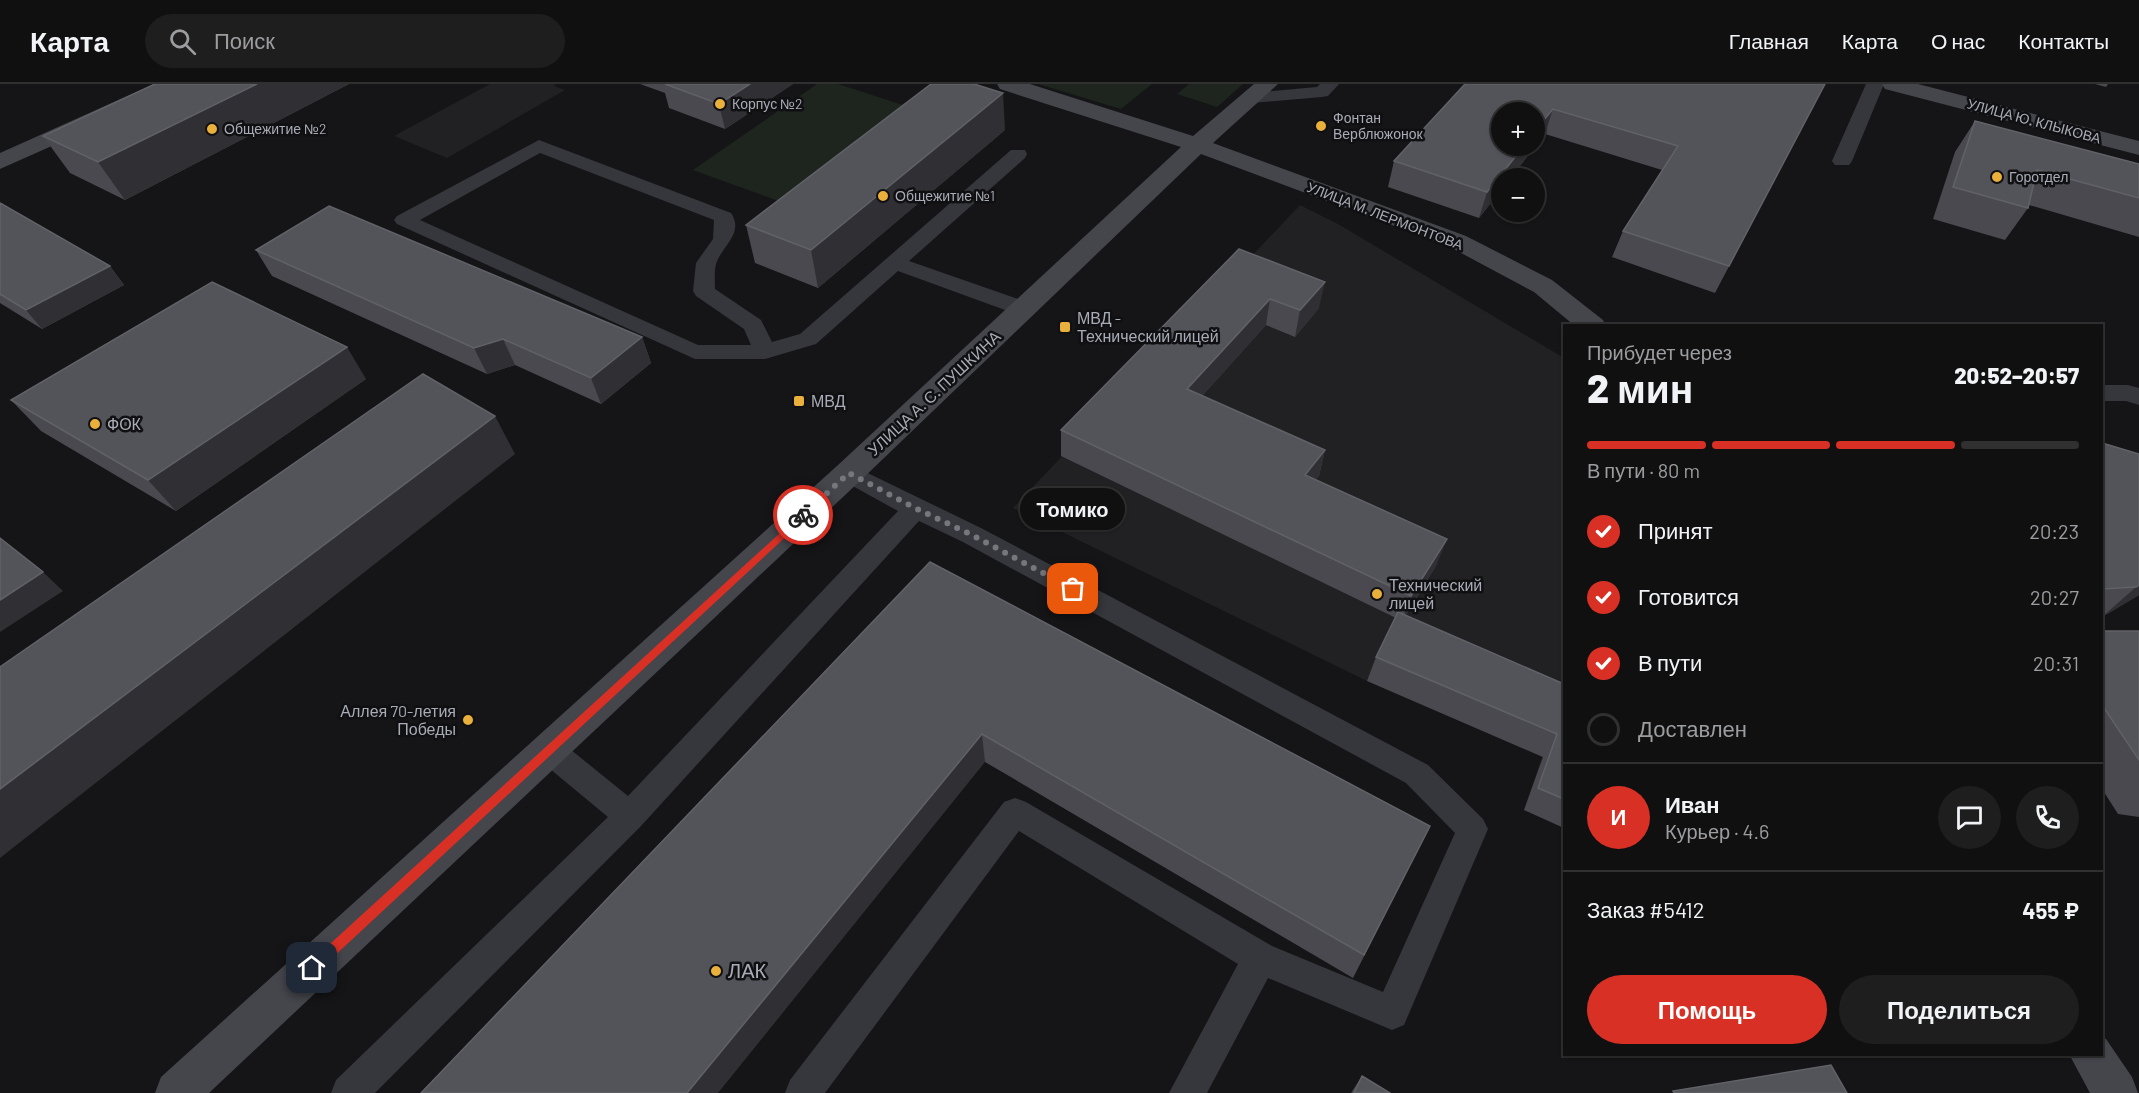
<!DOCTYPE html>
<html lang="ru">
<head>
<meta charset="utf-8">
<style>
  :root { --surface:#101011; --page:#1e1e1f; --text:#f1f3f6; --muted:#9c9d9f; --line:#303031; --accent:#d93025 }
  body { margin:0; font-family:Barlow,sans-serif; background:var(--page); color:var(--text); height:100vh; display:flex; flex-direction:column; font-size:22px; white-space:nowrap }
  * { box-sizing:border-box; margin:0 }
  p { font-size:20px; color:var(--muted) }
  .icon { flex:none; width:33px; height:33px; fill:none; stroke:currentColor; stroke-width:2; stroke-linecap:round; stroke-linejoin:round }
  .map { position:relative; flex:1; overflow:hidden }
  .drawer { position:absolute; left:1563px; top:240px; width:540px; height:732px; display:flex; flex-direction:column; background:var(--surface); border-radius:0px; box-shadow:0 2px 4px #0004,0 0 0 2px var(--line) }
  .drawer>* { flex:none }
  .tools { position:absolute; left:1491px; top:18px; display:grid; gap:12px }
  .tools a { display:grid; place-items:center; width:54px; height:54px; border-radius:50%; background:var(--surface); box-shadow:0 2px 4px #0004,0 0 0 2px var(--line); font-size:30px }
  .pin { position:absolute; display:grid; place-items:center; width:51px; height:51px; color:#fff; margin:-26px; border-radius:12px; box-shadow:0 3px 9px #0006 }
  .courier { position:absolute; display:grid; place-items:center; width:60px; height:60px; margin:-30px; border:4px solid #d93025; border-radius:50%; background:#fff; color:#222; box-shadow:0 2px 8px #0007 }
  .bubble { position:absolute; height:42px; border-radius:21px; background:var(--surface); box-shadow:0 2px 4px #0004,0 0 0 2px var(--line); font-size:20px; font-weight:800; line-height:42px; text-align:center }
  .headline em { font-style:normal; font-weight:800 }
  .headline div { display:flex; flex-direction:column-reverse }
  .headline { display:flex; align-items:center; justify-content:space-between; height:102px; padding:0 24px }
  h1 { font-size:39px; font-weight:800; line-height:45px }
  .bar { display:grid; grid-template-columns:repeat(4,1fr); gap:9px 6px; align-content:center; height:72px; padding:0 24px }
  .bar i { height:8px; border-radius:4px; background:var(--line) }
  .bar .active { background:var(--accent) }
  .bar p { grid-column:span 4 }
  .line { display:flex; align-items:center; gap:15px; padding:0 24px; border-top:2px solid var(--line) }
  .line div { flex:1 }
  .round { display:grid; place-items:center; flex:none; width:63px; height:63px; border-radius:32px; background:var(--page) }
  ol { padding:0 24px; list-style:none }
  li { display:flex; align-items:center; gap:18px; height:66px }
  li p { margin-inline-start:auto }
  li .icon { padding:6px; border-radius:50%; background:var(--accent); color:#fff; stroke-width:4 }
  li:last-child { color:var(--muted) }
  li i { width:33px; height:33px; border:3px solid var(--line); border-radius:50% }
  .button { display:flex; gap:12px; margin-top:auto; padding:12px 24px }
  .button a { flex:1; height:69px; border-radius:36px; background:var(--accent); color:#fff; font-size:24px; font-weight:800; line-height:69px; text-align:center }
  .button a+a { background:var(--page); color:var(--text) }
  header { display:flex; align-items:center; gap:36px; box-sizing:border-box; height:84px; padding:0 30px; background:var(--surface); border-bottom:2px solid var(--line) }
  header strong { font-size:28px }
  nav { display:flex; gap:33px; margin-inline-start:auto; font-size:21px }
  .search { width:420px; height:54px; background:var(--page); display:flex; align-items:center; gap:15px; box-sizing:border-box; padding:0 21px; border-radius:33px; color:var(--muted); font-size:22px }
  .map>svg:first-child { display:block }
  .built { fill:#212124 }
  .green { fill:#1d251e }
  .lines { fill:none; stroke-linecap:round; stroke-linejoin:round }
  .lane { fill:#36373c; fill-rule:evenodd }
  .secondary { fill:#44464c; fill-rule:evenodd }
  .wall { fill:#49494f }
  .shaded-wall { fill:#303034 }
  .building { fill:#53545a; stroke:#616268; stroke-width:1.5 }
  .route { fill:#d93025 }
  .done { stroke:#75777e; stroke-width:6; stroke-dasharray:0 10.8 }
  .poi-dot { fill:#e9b03b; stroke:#101012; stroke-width:2 }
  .labels { text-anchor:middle; stroke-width:5; stroke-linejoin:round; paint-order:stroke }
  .far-poi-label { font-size:14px; fill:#a8acb6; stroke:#101012; text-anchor:start }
  .far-street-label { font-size:14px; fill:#a8acb6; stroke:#101012 }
  .poi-label { font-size:16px; fill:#a8acb6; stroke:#101012; text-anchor:start }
  .street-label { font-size:16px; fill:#a8acb6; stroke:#101012 }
  .near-poi-label { font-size:20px; fill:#a8acb6; stroke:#101012; text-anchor:start }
</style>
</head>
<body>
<header>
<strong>Карта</strong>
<div class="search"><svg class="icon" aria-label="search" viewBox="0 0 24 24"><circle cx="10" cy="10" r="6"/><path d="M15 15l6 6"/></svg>Поиск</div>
<nav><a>Главная</a><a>Карта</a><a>О нас</a><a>Контакты</a></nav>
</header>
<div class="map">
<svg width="2139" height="1009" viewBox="0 0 2139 1009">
  <rect width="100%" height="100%" fill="#151517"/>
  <path class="built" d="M490,0h65l-1,2 11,4 -118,68 -53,-22z
    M1300,121l38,19 226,134v470l-40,-18 18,-53 -175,-76 -354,-173z"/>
  <path class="green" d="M817,0h21l71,23 -125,96 -91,-33z
    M1038,0h114l-31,25z
    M1189,0h54l-26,23 -40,-13z"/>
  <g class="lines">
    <path class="lane" d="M1320,0h19l-11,12 -6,1 -71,6 -6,-1 -3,-4 3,-4 6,-1 66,-6z
      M1866,0h18l-32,77 -3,4h-14l-3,-4z
      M539,56l192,73c14,20 -10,34 -15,51 -2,8 -1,17 -1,25l46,31 11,22 28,-8 211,-184h14l2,4 -2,4 -116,103 123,43 3,5 -3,5 -8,2 -8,-2 -118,-43 -82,73 -51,15h-70l-298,-135 -3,-4 3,-4zM540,69l174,67 -1,19 -17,24 -3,28 3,5 48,33 7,16h-53l-278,-125z
      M2102,301h26l11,3v17l-13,-4h-24z
      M849,380l132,64 447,237 55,54 5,10 -84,196 -12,5 -124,-52 -61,115h-38l69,-129 -219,-133 -194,262h-40l5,-13 214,-278 11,-4 11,4 246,144 111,46 72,-159 -49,-50 -443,-241 -44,-21 -278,305 -266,267h-44l5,-13 272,-263 -70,-58 -4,-9 4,-9 11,-4 11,4 68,55 270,-285 -58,-32 -3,-6 3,-6z"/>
    <path class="secondary" d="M154,0h29l-3,5 -180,80v-16z
      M997,0h33l163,52 61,-52h24l-65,59 253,93 86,44 51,40 3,6h-31l-41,-34 -86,-46 -247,-92 -341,327 -651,612h-54l6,-16 677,-612 343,-318 -181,-58z
      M1882,0h36l221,57v14l-254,-66z
      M2102,953l4,2 26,38 6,16h-48l-21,-39h33z"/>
  </g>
  <path class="wall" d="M155,0h194l-224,116 -55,-27 -27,-37z
    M640,0h153l-68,45 -56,-21 -4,-15z
    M1465,0h360l-110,209 -103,-36 11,-26 39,-61 -117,-36 -66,84 -91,-31 6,-26z
    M2095,0h13l-2,3z
    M1975,37l164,43v73l-110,-32 -1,3 -23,32 -72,-21 22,-67z
    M1005,46l-187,158 -63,-25 -9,-38z
    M0,119l110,63 14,19 -82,44 -42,-26z
    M1239,165l80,59 -24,29 -29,-12 -64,71 123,54 -6,26 -4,4 122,84 -31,51 158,69v144l-40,-18 19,-53 -176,-76 9,-24 20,-39 -335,-162v-26z
    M256,166l386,87 9,26 -50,41 -86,-39 -28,9 -215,-98z
    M366,295l-190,132 -135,-80 -30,-31z
    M2102,359l37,152 -37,22z
    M930,478l500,264 -77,152 -368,-216z
    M2102,547h37v186l-21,-3 -16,-25z
    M1362,992l28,17h-39z"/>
  <path class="shaded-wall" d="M257,0h92l-224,116 -27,-38z
    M750,0h43l-68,45 -6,-25z
    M1003,9l2,37 -187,158 -7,-38z
    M1553,25l-8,25 -35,44h-8v11l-23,29 8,-26 37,-46h10v-14z
    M110,182l14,19 -82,44 -16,-19z
    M1325,198l-6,26 -24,29 5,-27z
    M1270,215l-4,26 -82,91 3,-27z
    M642,253l9,26 -50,41 -10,-26z
    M503,255l12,26 -28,9 -13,-26z
    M347,263l19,32 -190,132 -28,-31z
    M495,332l20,38 -515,404v-69z
    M1325,366l-6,26 -20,25 6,-26z
    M1447,455l-10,25 -35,57 9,-25z
    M43,488l20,19 -63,41v-32z
    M2139,501v10l-37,22 34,-30z
    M982,650l3,28 -267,331h-31z"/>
  <path class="building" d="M155,0h102l-159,78 -55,-26z
    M665,0h85l-31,20z
    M931,0h43l29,9 -192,157 -65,-25z
    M1465,0h360l-96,182 -106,-35 55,-85 -125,-37 -19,23v-20h-32v34h22l-37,46 -93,-31z
    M1975,37l164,43v34l-102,-28 -9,38 -75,-21z
    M0,119l110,63 -84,44 -26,-16z
    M329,122l313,131 -51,41 -88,-39 -29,9 -218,-98z
    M1239,165l86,33 -25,28 -30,-11 -83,90 138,61 -20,25 142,64 -36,57 -350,-166z
    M212,198l135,65 -199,133 -137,-80z
    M423,290l72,42 -495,373v-122z
    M2102,359l37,11v131l-3,2 -34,2z
    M0,454l43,34 -43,28z
    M930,478l500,264 -66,129 -382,-221 -295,359h-266z
    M1398,528l166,72v115l-26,-11 19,-54 -181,-77z
    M2102,547h37v129l-37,-55z
    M1831,981l16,28h-173l-1,-2z
    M1362,992l28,17h-36z"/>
  <path class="route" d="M803,428l3,1v5l-490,455h-8l-2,-5 2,-4z"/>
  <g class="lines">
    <path class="done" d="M803,431l46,-42 66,35 57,27 101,54"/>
  </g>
  <g class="poi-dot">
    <circle cx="720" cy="20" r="6"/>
    <circle cx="1321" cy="42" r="6"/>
    <circle cx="212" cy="45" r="6"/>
    <circle cx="1997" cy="93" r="6"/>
    <circle cx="883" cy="112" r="6"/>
    <rect x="1059" y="237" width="12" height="12" rx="3"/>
    <rect x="793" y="311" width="12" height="12" rx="3"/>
    <circle cx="95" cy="340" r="6"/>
    <circle cx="1377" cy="510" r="6"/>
    <circle cx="468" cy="636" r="6"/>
    <circle cx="716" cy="887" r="6"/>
  </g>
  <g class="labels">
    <g class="far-poi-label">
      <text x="732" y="25">Корпус №2</text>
      <text x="1333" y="39">Фонтан<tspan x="1333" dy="16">Верблюжонок</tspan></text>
      <text x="224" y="50">Общежитие №2</text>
      <text x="2009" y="98">Горотдел</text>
      <text x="895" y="117">Общежитие №1</text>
    </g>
    <g class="far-street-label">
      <text transform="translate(2034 37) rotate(15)" y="5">УЛИЦА Ю. КЛЫКОВА</text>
      <text transform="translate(1385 132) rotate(21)" y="5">УЛИЦА М. ЛЕРМОНТОВА</text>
    </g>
    <g class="poi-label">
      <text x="1077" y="240">МВД -<tspan x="1077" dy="18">Технический лицей</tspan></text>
      <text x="811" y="323">МВД</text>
      <text x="107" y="346">ФОК</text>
      <text x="1389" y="507">Технический<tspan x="1389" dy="18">лицей</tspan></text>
      <text x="456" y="633" text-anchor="end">Аллея 70-летия<tspan x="456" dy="18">Победы</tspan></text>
    </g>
    <g class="street-label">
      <text transform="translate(934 309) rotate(-43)" y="6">УЛИЦА А. С. ПУШКИНА</text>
    </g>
    <g class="near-poi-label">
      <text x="728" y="894">ЛАК</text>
    </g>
  </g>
</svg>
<div class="tools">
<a>+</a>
<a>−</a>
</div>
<div class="pin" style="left:1073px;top:505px;background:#ea580c"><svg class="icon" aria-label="bag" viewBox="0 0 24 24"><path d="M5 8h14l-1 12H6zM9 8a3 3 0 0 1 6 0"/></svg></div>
<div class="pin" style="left:312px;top:884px;background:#1f2937"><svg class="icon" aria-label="home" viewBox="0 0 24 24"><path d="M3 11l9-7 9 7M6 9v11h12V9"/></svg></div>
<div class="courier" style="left:803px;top:431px"><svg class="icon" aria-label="bike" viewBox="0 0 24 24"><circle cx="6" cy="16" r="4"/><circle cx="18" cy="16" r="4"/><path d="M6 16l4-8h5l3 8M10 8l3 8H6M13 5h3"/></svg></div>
<div class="bubble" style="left:1020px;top:404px;width:105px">Томико</div>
<section class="drawer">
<div class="headline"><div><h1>2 мин</h1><p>Прибудет через</p></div><em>20:52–20:57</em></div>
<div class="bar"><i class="active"></i><i class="active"></i><i class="active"></i><i></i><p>В пути · 80 m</p></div>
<ol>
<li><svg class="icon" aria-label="check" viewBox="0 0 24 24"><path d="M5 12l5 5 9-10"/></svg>Принят<p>20:23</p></li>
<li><svg class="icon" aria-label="check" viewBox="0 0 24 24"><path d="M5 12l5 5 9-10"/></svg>Готовится<p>20:27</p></li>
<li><svg class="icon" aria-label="check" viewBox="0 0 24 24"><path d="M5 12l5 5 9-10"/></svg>В пути<p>20:31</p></li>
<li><i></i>Доставлен</li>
</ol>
<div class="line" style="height:108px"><b class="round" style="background:var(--accent);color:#fff">И</b><div><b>Иван</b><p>Курьер · 4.6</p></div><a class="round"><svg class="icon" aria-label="chat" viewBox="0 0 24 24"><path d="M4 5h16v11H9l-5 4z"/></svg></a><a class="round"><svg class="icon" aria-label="phone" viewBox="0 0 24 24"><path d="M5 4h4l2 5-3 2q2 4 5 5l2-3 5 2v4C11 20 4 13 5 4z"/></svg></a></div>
<div class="line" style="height:78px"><div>Заказ #5412</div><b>455 ₽</b></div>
<div class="button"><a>Помощь</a><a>Поделиться</a></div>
</section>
</div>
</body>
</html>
